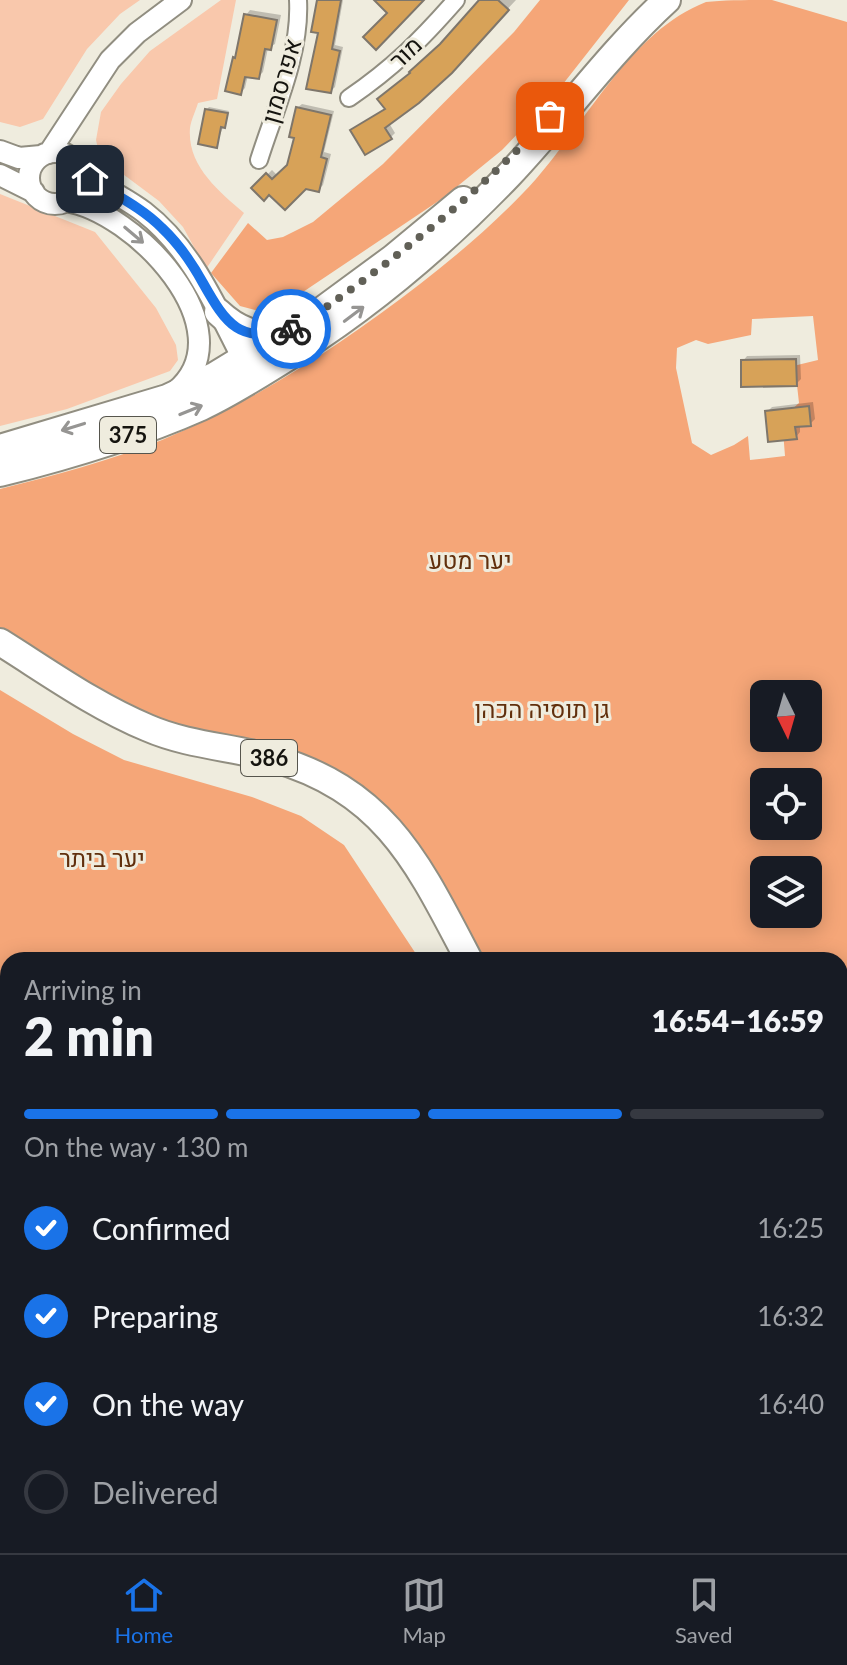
<!DOCTYPE html>
<html lang="en">
<head>
<meta charset="utf-8">
<style>
  :root { --surface:#171b24; --page:#242831; --text:#f1f3f6; --muted:#9ea1a6; --line:#363941; --accent:#1a73e8 }
  body { margin:0; font-family:Lato,Heebo,sans-serif; background:var(--page); color:var(--text); height:100vh; display:flex; flex-direction:column; font-size:30px; white-space:nowrap }
  * { box-sizing:border-box; margin:0 }
  p { font-size:26px; color:var(--muted) }
  .icon { flex:none; width:44px; height:44px; fill:none; stroke:currentColor; stroke-width:2; stroke-linecap:round; stroke-linejoin:round }
  .map { position:relative; flex:1; overflow:hidden }
  .sheet { position:absolute; left:0px; top:952px; width:848px; height:602px; display:flex; flex-direction:column; background:var(--surface); border-radius:24px 24px 0 0; box-shadow:0 4px 20px #0003 }
  .sheet>* { flex:none }
  .needle { width:52px; rotate:175deg }
  .tools { position:absolute; left:750px; top:680px; display:grid; gap:16px }
  .tools a { display:grid; place-items:center; width:72px; height:72px; border-radius:12px; background:var(--surface); box-shadow:0 4px 20px #0003; font-size:40px }
  .pin { position:absolute; display:grid; place-items:center; width:68px; height:68px; color:#fff; margin:-34px; border-radius:16px; box-shadow:0 4px 12px #0006 }
  .courier { position:absolute; display:grid; place-items:center; width:80px; height:80px; margin:-40px; border:6px solid #1a73e8; border-radius:50%; background:#fff; color:#222; box-shadow:0 2px 10px #0007 }
  .head em { font-style:normal; font-weight:800 }
  .head div { display:flex; flex-direction:column-reverse }
  .head { display:flex; align-items:center; justify-content:space-between; height:136px; padding:0 24px }
  h1 { font-size:52px; font-weight:800; line-height:60px }
  .bar { display:grid; grid-template-columns:repeat(4,1fr); gap:12px 8px; align-content:center; height:96px; padding:0 24px }
  .bar i { height:10px; border-radius:6px; background:var(--line) }
  .bar .on { background:var(--accent) }
  .bar p { grid-column:span 4 }
  ol { padding:0 24px; list-style:none }
  li { display:flex; align-items:center; gap:24px; height:88px }
  li p { margin-inline-start:auto }
  li .icon { padding:8px; border-radius:50%; background:var(--accent); color:#fff; stroke-width:4 }
  li:last-child { color:var(--muted) }
  li i { width:44px; height:44px; border:4px solid var(--line); border-radius:50% }
  .tab-bar { display:flex; justify-content:space-around; align-items:center; height:112px; border-top:2px solid var(--line); background:var(--surface); font-size:22px; color:var(--muted) }
  .tab-bar a { display:grid; justify-items:center; gap:4px }
  .tab-bar .on { color:var(--accent) }
  .map>svg:first-child { display:block }
  .green { fill:#f9c8ac }
  .forest { fill:#f5a678; fill-rule:evenodd }
  .shadow { fill:#0003 }
  .building { fill:#d7a258; stroke:#7e766b; stroke-width:2 }
  .lines { fill:none; stroke-linecap:round; stroke-linejoin:round }
  .minor-casing { stroke:#918e81; stroke-width:20 }
  .tertiary-casing { stroke:#918e81; stroke-width:24 }
  .primary-casing { stroke:#918e81; stroke-width:30 }
  .minor { stroke:#fff; stroke-width:16 }
  .tertiary { stroke:#fff; stroke-width:20 }
  .primary { stroke:#fff; stroke-width:26 }
  .oneway { stroke:#969593 }
  .done { stroke:#616057; stroke-width:8; stroke-dasharray:0 14.4 }
  .route { stroke:#1a73e8; stroke-width:10 }
  .labels { text-anchor:middle; stroke-width:6; stroke-linejoin:round; paint-order:stroke }
  .shield { fill:#efecde; stroke:#56554d; stroke-width:2 }
  .shield-label { font-size:22px; font-weight:bold; fill:#15140f }
  .street-label { font-size:24px; fill:#15140f; stroke:#efecde }
  .park-label { font-size:24px; fill:#612f0c; stroke:#efecde }
</style>
</head>
<body>
<div class="map">
<svg width="847" height="1553" viewBox="0 0 847 1553">
  <rect width="100%" height="100%" fill="#efecde"/>
  <path class="green" d="M0,0h140l-20,14 -33,35 -44,70 -23,8 -20,-5z
    M221,0h15l-19,99 -19,4c-2,7 -7,17 -8,25 -3,38 29,63 54,85l-38,56 -23,-42 -24,-26 -59,-44 -4,-17 5,-28 20,-28 29,-33z
    M0,194l95,38 61,76 20,37 2,15 -8,11 -103,38 -67,17z"/>
  <path class="forest" d="M540,0h89l-77,98 -50,52 -59,48 -146,98 -34,16 -23,-6 -29,-33 37,-50 19,17 16,-3 30,-15 70,-58 131,-132z
    M772,0l75,22v980l-7,1v-43h-366l-94,-155 -239,-91 -141,-83v-142c55,-14 109,-28 162,-49 92,-38 179,-95 258,-156 40,-31 82,-67 116,-105 51,-58 95,-148 170,-177 18,-2 46,-2 66,-2zM813,316l5,44 -33,8 11,8 3,27 -17,15 3,38 -35,4 -2,-24 -14,9 -23,10 -19,-12 -16,-75 1,-20 19,-8 12,4 43,-9 1,-16zM764,694h44v44h-44zM764,782h44v44h-44zM764,870h44v44h-44z
    M0,690l73,44 51,26 128,37 49,19 43,29 76,115h-412v559l-8,2z
    M840,1370l7,5v178h-760l-22,-7h775z"/>
  <path class="shadow" d="M319,0h24l-8,45 8,2 -8,40 -4,4 -11,-59z
    M483,0h33l-66,71 -61,52 6,10 -4,4 -39,-7 34,-22 27,-35z
    M250,10l31,5 -6,29 -7,4 -5,24 -5,5 -10,-2 -3,13 -5,5 -5,-35 3,-3 8,-40z
    M302,104l32,7 -10,41 7,2 -8,31 -5,5 -12,-4 -37,6 -15,-4 18,-18 6,6 11,-10 7,-30 1,-28z
    M209,107l20,4 -13,35 -10,-36z
    M800,355l1,24 -5,5 -53,-23 4,-5z
    M813,402l2,17 -5,5 -10,1v7l-4,5 -29,-25 5,-5z"/>
  <path class="building" d="M317,0h24l-9,49 8,2 -9,42 -25,-4 12,-56 -7,-1z
    M374,0h50l-48,50 -13,-13 24,-24z
    M479,0h19l11,10 -57,63 -33,30 -34,25 7,11 -27,16 -15,-25 35,-21 -8,-10 33,-26 -1,-1 31,-28z
    M244,14l33,6 -6,30 -6,-1 -6,30 -14,-2 -4,18 -16,-4 8,-34 2,1z
    M296,107l35,8 -10,42 6,2 -8,33 -13,-3 -21,21 -16,-15 -5,6 -13,-13 15,-15 6,6 15,-14 7,-27 -5,-1z
    M205,109l23,4 -3,15 -4,-1 -4,21 -19,-4z
    M796,359l1,27 -56,1v-27z
    M809,406l2,20 -16,1 2,12 -29,3 -3,-31z"/>
  <g class="lines">
    <defs>
      <path id="minor" d="M349,98c44,-30 72,-58 107,-98
        M259,160c16,-51 42,-106 39,-160"/>
      <path id="tertiary" d="M0,151l19,7 22,-2
        M29 178a26 26 0 1 1 52 0a26 26 0 1 1-52 0Z
        M49,153l61,-93 27,-27 44,-33
        M79,166c18,21 43,29 65,46 48,37 72,95 99,147l2,12
        M0,175l34,17
        M65,201c69,9 183,129 111,190"/>
      <path id="primary" d="M218,312c19,18 40,27 66,19
        M0,448l167,-50 47,-22 107,-65 72,-53 70,-58
        M0,473c68,-17 138,-38 201,-66 26,-12 50,-27 74,-42 88,-53 163,-116 234,-190 54,-57 100,-122 158,-175
        M0,642c48,30 95,64 148,86 39,17 83,19 124,30 114,33 146,105 197,202
        M840,1322l7,4"/>
    </defs>
    <use href="#minor" class="minor-casing"/>
    <use href="#tertiary" class="tertiary-casing"/>
    <use href="#primary" class="primary-casing"/>
    <use href="#minor" class="minor"/>
    <use href="#tertiary" class="tertiary"/>
    <use href="#primary" class="primary"/>
  </g>
  <defs><path id="oneway-shaft" d="M-6 0H5M1.5-3L5.5 0L1.5 3" fill="none" stroke-width="1.6" stroke-linecap="round" stroke-linejoin="round" transform="scale(2)"/></defs>
  <g class="oneway">
    <use href="#oneway-shaft" transform="translate(134 235) rotate(40)"/>
    <use href="#oneway-shaft" transform="translate(354 314) rotate(-37)"/>
    <use href="#oneway-shaft" transform="translate(191 410) rotate(-22)"/>
    <use href="#oneway-shaft" transform="translate(73 427) rotate(163)"/>
  </g>
  <g class="lines">
    <path class="done" d="M291,329l8,-3c89,-61 177,-129 251,-210"/>
    <path class="route" d="M90,179c25,16 51,28 72,49 17,16 30,35 41,55 23,41 37,62 88,46"/>
  </g>
  <g class="labels">
    <g class="shield">
      <rect x="100" y="417" width="56" height="36" rx="6"/>
      <rect x="241" y="740" width="56" height="36" rx="6"/>
    </g>
    <g class="shield-label">
      <text x="128" y="443">375</text>
      <text x="269" y="766">386</text>
    </g>
    <g class="street-label">
      <text transform="translate(406 53) rotate(-44)" y="8">מור</text>
      <text transform="translate(282 81) rotate(-74)" y="8">אפרסמון</text>
    </g>
    <g class="park-label">
      <text x="470" y="569">יער מטע</text>
      <text x="542" y="718">גן תוסיה הכהן</text>
      <text x="102" y="867">יער ביתר</text>
    </g>
  </g>
</svg>
<div class="tools">
<a><svg class="needle" viewBox="-14 -14 28 28"><path d="M0-13l5 13h-10z" fill="#e53935"/><path d="M0 13l5-13h-10z" fill="#9ea1a6"/></svg></a>
<a><svg class="icon" aria-label="locate" viewBox="0 0 24 24"><circle cx="12" cy="12" r="6"/><path d="M12 2v4M12 18v4M2 12h4M18 12h4"/></svg></a>
<a><svg class="icon" aria-label="layers" viewBox="0 0 24 24"><path d="M12 4l9 5-9 5-9-5zM3 14l9 5 9-5"/></svg></a>
</div>
<div class="pin" style="left:550px;top:116px;background:#ea580c"><svg class="icon" aria-label="bag" viewBox="0 0 24 24"><path d="M5 8h14l-1 12H6zM9 8a3 3 0 0 1 6 0"/></svg></div>
<div class="pin" style="left:90px;top:179px;background:#1f2937"><svg class="icon" aria-label="home" viewBox="0 0 24 24"><path d="M3 11l9-7 9 7M6 9v11h12V9"/></svg></div>
<div class="courier" style="left:291px;top:329px"><svg class="icon" aria-label="bike" viewBox="0 0 24 24"><circle cx="6" cy="16" r="4"/><circle cx="18" cy="16" r="4"/><path d="M6 16l4-8h5l3 8M10 8l3 8H6M13 5h3"/></svg></div>
<section class="sheet">
<div class="head"><div><h1>2 min</h1><p>Arriving in</p></div><em>16:54–16:59</em></div>
<div class="bar"><i class="on"></i><i class="on"></i><i class="on"></i><i></i><p>On the way · 130 m</p></div>
<ol>
<li><svg class="icon" aria-label="check" viewBox="0 0 24 24"><path d="M5 12l5 5 9-10"/></svg>Confirmed<p>16:25</p></li>
<li><svg class="icon" aria-label="check" viewBox="0 0 24 24"><path d="M5 12l5 5 9-10"/></svg>Preparing<p>16:32</p></li>
<li><svg class="icon" aria-label="check" viewBox="0 0 24 24"><path d="M5 12l5 5 9-10"/></svg>On the way<p>16:40</p></li>
<li><i></i>Delivered</li>
</ol>
</section>
</div>
<nav class="tab-bar">
<a class="on"><svg class="icon" aria-label="home" viewBox="0 0 24 24"><path d="M3 11l9-7 9 7M6 9v11h12V9"/></svg>Home</a>
<a><svg class="icon" aria-label="map" viewBox="0 0 24 24"><path d="M3 6l6-2 6 2 6-2v14l-6 2-6-2-6 2zM9 4v14M15 6v14"/></svg>Map</a>
<a><svg class="icon" aria-label="saved" viewBox="0 0 24 24"><path d="M7 4h10v16l-5-4-5 4z"/></svg>Saved</a>
</nav>
</body>
</html>
